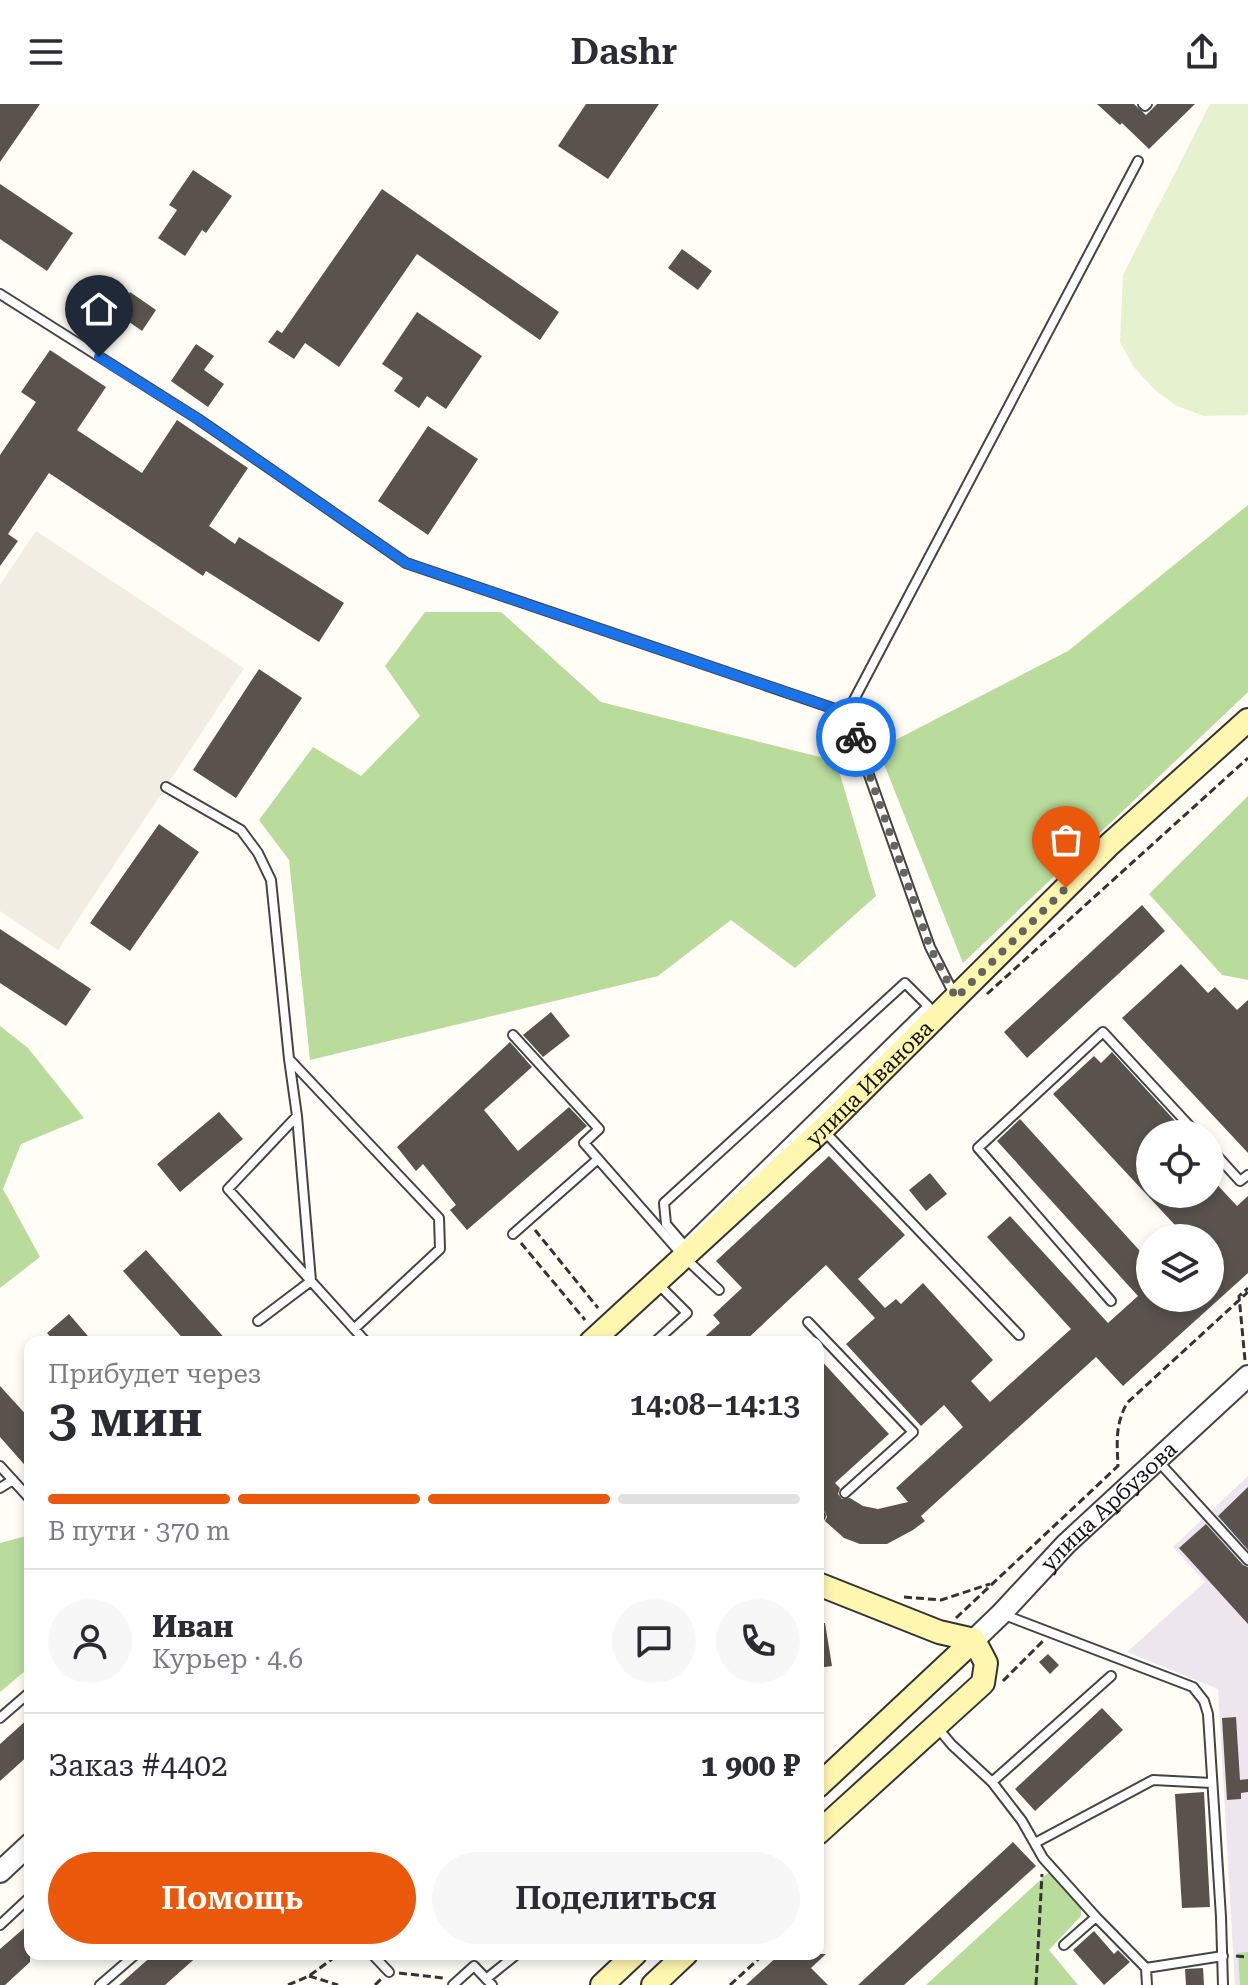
<!DOCTYPE html>
<html lang="ru">
<head>
<meta charset="utf-8">
<style>
  :root { --surface:#fff; --page:#f7f7f7; --text:#2b2b33; --muted:#7c7c81; --line:#e1e1e2; --accent:#ea580c }
  body { margin:0; font-family:"Roboto Serif",serif; background:var(--page); color:var(--text); height:100vh; display:flex; flex-direction:column; font-size:30px; white-space:nowrap }
  * { box-sizing:border-box; margin:0 }
  p { font-size:26px; color:var(--muted) }
  .icon { flex:none; width:44px; height:44px; fill:none; stroke:currentColor; stroke-width:2; stroke-linecap:round; stroke-linejoin:round }
  .map { position:relative; flex:1; overflow:hidden }
  .panel { position:absolute; left:24px; top:1232px; width:800px; height:624px; display:flex; flex-direction:column; background:var(--surface); border-radius:16px; box-shadow:0 4px 12px #0003 }
  .panel>* { flex:none }
  .tools { position:absolute; left:1136px; top:1016px; display:grid; gap:16px }
  .tools a { display:grid; place-items:center; width:88px; height:88px; border-radius:50%; background:var(--surface); box-shadow:0 4px 12px #0003; font-size:40px }
  .pin { position:absolute; display:grid; place-items:center; width:68px; height:68px; color:#fff; margin:-82px -34px; border-radius:50% 50% 50% 0; rotate:-45deg; box-shadow:0 0 8px #0007 }
  .pin .icon { rotate:45deg }
  .courier { position:absolute; display:grid; place-items:center; width:80px; height:80px; margin:-40px; border:6px solid #1a73e8; border-radius:50%; background:#fff; color:#222; box-shadow:0 2px 10px #0007 }
  .overview em { font-style:normal; font-weight:600 }
  .overview div { display:flex; flex-direction:column-reverse }
  .overview { display:flex; align-items:center; justify-content:space-between; height:136px; padding:0 24px }
  h1 { font-size:52px; font-weight:600; line-height:60px }
  .bar { display:grid; grid-template-columns:repeat(4,1fr); gap:12px 8px; align-content:center; height:96px; padding:0 24px }
  .bar i { height:10px; border-radius:6px; background:var(--line) }
  .bar .on { background:var(--accent) }
  .bar p { grid-column:span 4 }
  .line { display:flex; align-items:center; gap:20px; padding:0 24px; border-top:2px solid var(--line) }
  .line div { flex:1 }
  .round { display:grid; place-items:center; flex:none; width:84px; height:84px; border-radius:42px; background:var(--page) }
  .action { display:flex; gap:16px; margin-top:auto; padding:16px 24px }
  .action a { flex:1; height:92px; border-radius:48px; background:var(--accent); color:#fff; font-size:32px; font-weight:600; line-height:92px; text-align:center }
  .action a+a { background:var(--page); color:var(--text) }
  header { display:flex; justify-content:space-between; align-items:center; height:104px; padding:0 24px; background:var(--surface); font-size:36px; font-weight:600 }
  .map>svg:first-child { display:block }
  .industrial { fill:#eee6ef }
  .forest { fill:#b9dc9c }
  .pitch { fill:#e6f2cf }
  .plaza { fill:#f1ede2 }
  .building { fill:#5a524d }
  .lines { fill:none; stroke-linecap:round; stroke-linejoin:round }
  .service-casing { stroke:#444; stroke-width:12 }
  .tertiary-casing { stroke:#444; stroke-width:24 }
  .secondary-casing { stroke:#333; stroke-width:26 }
  .path { stroke:#333; stroke-width:3; stroke-dasharray:8 4; stroke-linecap:butt }
  .service { stroke:#fff; stroke-width:8 }
  .tertiary { stroke:#fff; stroke-width:20 }
  .secondary { stroke:#fff6b0; stroke-width:22 }
  .done { stroke:#646461; stroke-width:8; stroke-dasharray:0 14.4 }
  .route { stroke:#1a73e8; stroke-width:10 }
  .labels { text-anchor:middle; stroke-width:8; stroke-linejoin:round; paint-order:stroke }
  .street-label { font-size:22px; fill:#111; stroke:#fff }
</style>
</head>
<body>
<header><svg class="icon" aria-label="menu" viewBox="0 0 24 24"><path d="M4 6h16M4 12h16M4 18h16"/></svg>Dashr<svg class="icon" aria-label="share" viewBox="0 0 24 24"><path d="M12 15V3M7 8l5-5 5 5M5 13v7h14v-7"/></svg></header>
<div class="map">
<svg width="1248" height="1881" viewBox="0 0 1248 1881">
  <rect width="100%" height="100%" fill="#fffdf5"/>
  <path class="industrial" d="M1248,1372v509h-13l-17,-296 -91,-37 78,-70 -32,-35z"/>
  <path class="forest" d="M1248,401v187l-285,271 -85,-214 190,-98z
    M425,508h76l100,90 235,59 40,135 -81,72 -64,-48 -73,56 -348,84 -21,-200 -30,-40 54,-73 48,29 59,-60 -35,-50z
    M1248,692v184l-26,-5 -73,-81z
    M0,922l28,22 56,70 -63,26 -18,45 37,68 -40,31z
    M30,1431v132l-30,25v-149z
    M1049,1768l32,31v13l-32,34 29,35h-152z
    M1248,1848v33h-8l-2,-32z"/>
  <path class="pitch" d="M1210,0h38v310l-3,1 -41,1 -27,-10 -22,-16 -22,-24 -13,-24 3,-67z"/>
  <path class="plaza" d="M36,427l208,137 -186,282 -58,-39v-326z"/>
  <path class="building" d="M0,0h40l-40,58z
    M586,0h73l-51,75 -50,-33z
    M1097,0h37l12,11 11,-11h38l-46,45 -27,-26 -2,2z
    M193,66l39,26 -26,37 -4,-3 -17,26 -27,-18 19,-28 -8,-5z
    M0,80l73,49 -26,38 -47,-32z
    M382,85l177,123 -19,28 -123,-86 -78,113 -34,-24 -11,16 -26,-17 9,-12 5,3z
    M682,145l30,22 -14,19 -30,-22z
    M115,187l11,7 4,-6 26,18 -14,21 -37,-26z
    M417,208l65,44 -36,53 -19,-13 -8,12 -25,-17 9,-13 -21,-14z
    M196,240l18,12 -10,14 20,14 -16,23 -37,-26z
    M50,246l56,37 -29,43 65,43 35,-53 71,48 -39,58 26,18 4,-7 105,66 -25,39 -113,-71 -3,5 -154,-103 -41,61 10,7 -18,25v-111l36,-53 -15,-10z
    M428,322l50,33 -50,76 -50,-34z
    M259,565l43,29 -66,100 -43,-28z
    M159,720l40,28 -69,99 -40,-28z
    M1142,801l23,26 -138,127 -23,-26z
    M0,825l91,60 -25,37 -66,-43z
    M1181,860l27,29 7,-6 22,23 11,-10v153l-126,-135z
    M551,908l19,24 -27,21 -20,-22z
    M510,938l22,25 -48,43 34,41 51,-44 18,19 -120,104 -17,-20 6,-5 -33,-41 -7,7 -19,-24z
    M1112,948l75,82h-37v60h60v-17l27,29 11,-10v77l-125,113 -27,-29 -175,159 4,5 -12,9 -26,14h-27l-16,-6 -19,-17 2,-4 -2,-5 -7,-3v-152l71,77 -54,49 5,5 -2,6 4,5 8,-1 13,8 15,3 30,-7 -12,-14 67,-61 -19,-22 -23,21 -75,-82 29,-26 -49,-53 -82,77h-45l21,-19 -7,-8 29,-27 -26,-27 113,-105 76,79 -47,44 27,29 11,-9 5,5 22,-21 70,77 -22,21 19,21 81,-73 -84,-92 23,-21 98,107 30,-27 -141,-155 23,-22 130,143v36h60v-60h-23l-134,-144 41,-38 7,7z
    M219,1008l24,27 -63,53 -23,-28z
    M930,1069l17,21 -21,17 -17,-21z
    M146,1146l82,92h-42l-63,-71z
    M69,1210l24,28h-38l-8,-9z
    M0,1282l30,33v52l-30,-34z
    M1248,1383v63l-30,-34z
    M1206,1420l37,41 5,2v57l-69,-76z
    M818,1519h7l7,43 -14,2z
    M1048,1550l11,11 -9,9 -11,-12z
    M1102,1604l21,22 -88,81 -20,-22z
    M30,1613v37l-30,27v-37z
    M1236,1613l4,63 8,-1v13l-7,1v6l-14,1 -5,-82z
    M1204,1688l6,115 -28,1 -7,-114z
    M1013,1738l23,24 -132,119h-46z
    M30,1819v39l-25,23h-5v-36z
    M1094,1827l20,23 4,-4 12,12 -26,23 -31,-35z
    M154,1850h46l-35,31h-46z
    M780,1850h46l-15,14 17,17h-82z
    M1203,1864l1,17h-18l-1,-16z"/>
  <g class="lines">
    <defs>
      <path id="service" d="M1143,0l2,2 2,-2
        M0,190l198,125 208,144 441,150
        M166,683l75,43 17,23 13,27 18,179 8,57 -69,73 138,153
        M905,879l23,23 -244,239 -18,-21 -2,-21z
        M954,890l-24,-47 -83,-234 291,-552
        M513,931l86,94 -15,14 100,114 35,33
        M290,956l149,158 1,31 -86,80
        M823,1026l196,205
        M1210,1044l30,33 8,-6
        M513,1130l85,-75
        M1111,1197l-133,-153 125,-116 94,102
        M258,1217l53,-40 -14,-165
        M808,1218l105,110 -68,61
        M655,1238l32,-29 -30,-30
        M1158,1357l90,99
        M0,1362l30,33
        M0,1384l13,-8
        M818,1414l2,-2
        M1002,1510l191,73 11,14 4,13 13,203 2,68
        M0,1614l30,-26
        M936,1622l16,19 40,37 30,39 21,37 53,59 50,51 1,17
        M992,1678l119,-106
        M1035,1739l118,-63 59,3
        M0,1821l30,-28
        M1064,1841l32,-28
        M372,1850l17,18
        M1146,1864l77,-12
        M486,1875l31,-25
        M100,1881l36,-31
        M453,1881l21,-19 18,19"/>
      <g id="tertiary">
        <path id="s1" d="M974,1536l27,-26 65,-70 182,-168"/>
        <path d="M0,1768l30,-28"/>
      </g>
      <g id="secondary">
        <path id="s2" d="M591,1238l232,-213 287,-285 138,-124"/>
        <path d="M818,1480l121,48 35,8"/>
        <path d="M818,1682l156,-146"/>
        <path d="M818,1729l165,-150 3,-20 -12,-23"/>
        <path d="M602,1881l33,-31"/>
        <path d="M653,1881l33,-31"/>
      </g>
    </defs>
    <use href="#service" class="service-casing"/>
    <use href="#tertiary" class="tertiary-casing"/>
    <use href="#secondary" class="secondary-casing"/>
    <path class="path" d="M987,890l261,-236
      M535,1126l63,78
      M521,1139l64,77
      M1245,1256l-6,-64 9,-8
      M904,1493l37,3 49,-16
      M956,1514l162,-152c-1,-24 -3,-41 9,-63l121,-111
      M1003,1577l40,-40
      M1236,1852l12,1
      M399,1869l44,5
      M309,1872l29,9
      M288,1881l21,-9 30,-22
      M375,1881l7,-7
      M730,1881l34,-31
      M1036,1881l6,-111"/>
    <use href="#service" class="service"/>
    <use href="#tertiary" class="tertiary"/>
    <use href="#secondary" class="secondary"/>
  </g>
  <g class="lines">
    <path class="done" d="M856,633l74,210 26,51 110,-110"/>
    <path class="route" d="M99,253l99,62 208,144 441,150 9,24"/>
  </g>
  <g class="labels">
    <g class="street-label">
      <text dy="8" stroke="none"><textPath href="#s2" startOffset="380">улица Иванова</textPath></text>
      <text dy="8" stroke="none"><textPath href="#s1" startOffset="190">улица Арбузова</textPath></text>
    </g>
  </g>
</svg>
<div class="tools">
<a><svg class="icon" aria-label="locate" viewBox="0 0 24 24"><circle cx="12" cy="12" r="6"/><path d="M12 2v4M12 18v4M2 12h4M18 12h4"/></svg></a>
<a><svg class="icon" aria-label="layers" viewBox="0 0 24 24"><path d="M12 4l9 5-9 5-9-5zM3 14l9 5 9-5"/></svg></a>
</div>
<div class="pin" style="left:1066px;top:784px;background:#ea580c"><svg class="icon" aria-label="bag" viewBox="0 0 24 24"><path d="M5 8h14l-1 12H6zM9 8a3 3 0 0 1 6 0"/></svg></div>
<div class="pin" style="left:99px;top:253px;background:#1f2937"><svg class="icon" aria-label="home" viewBox="0 0 24 24"><path d="M3 11l9-7 9 7M6 9v11h12V9"/></svg></div>
<div class="courier" style="left:856px;top:633px"><svg class="icon" aria-label="bike" viewBox="0 0 24 24"><circle cx="6" cy="16" r="4"/><circle cx="18" cy="16" r="4"/><path d="M6 16l4-8h5l3 8M10 8l3 8H6M13 5h3"/></svg></div>
<section class="panel">
<div class="overview"><div><h1>3 мин</h1><p>Прибудет через</p></div><em>14:08–14:13</em></div>
<div class="bar"><i class="on"></i><i class="on"></i><i class="on"></i><i></i><p>В пути · 370 m</p></div>
<div class="line" style="height:144px"><a class="round"><svg class="icon" aria-label="person" viewBox="0 0 24 24"><circle cx="12" cy="8" r="4"/><path d="M4 21q1-7 8-7t8 7"/></svg></a><div><b>Иван</b><p>Курьер · 4.6</p></div><a class="round"><svg class="icon" aria-label="chat" viewBox="0 0 24 24"><path d="M4 5h16v11H9l-5 4z"/></svg></a><a class="round"><svg class="icon" aria-label="phone" viewBox="0 0 24 24"><path d="M5 4h4l2 5-3 2q2 4 5 5l2-3 5 2v4C11 20 4 13 5 4z"/></svg></a></div>
<div class="line" style="height:104px"><div>Заказ #4402</div><b>1 900 ₽</b></div>
<div class="action"><a>Помощь</a><a>Поделиться</a></div>
</section>
</div>
</body>
</html>
